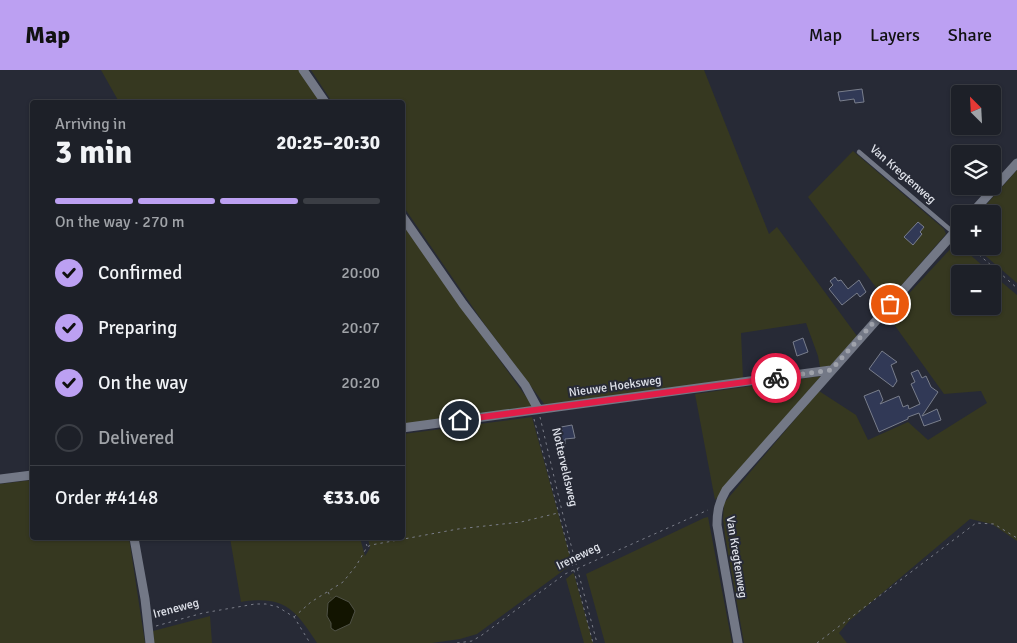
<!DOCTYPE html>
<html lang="en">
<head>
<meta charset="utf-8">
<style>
  :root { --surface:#1d2028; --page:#252830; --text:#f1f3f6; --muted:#a0a3a8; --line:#3b3e45; --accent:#bca0f2 }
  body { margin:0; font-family:Signika,sans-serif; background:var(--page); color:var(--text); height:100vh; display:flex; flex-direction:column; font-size:19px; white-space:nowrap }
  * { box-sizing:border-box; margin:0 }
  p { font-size:16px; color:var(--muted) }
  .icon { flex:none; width:28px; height:28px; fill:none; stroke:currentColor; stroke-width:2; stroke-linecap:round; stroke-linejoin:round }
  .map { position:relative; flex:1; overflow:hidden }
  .drawer { position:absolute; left:30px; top:30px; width:375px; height:440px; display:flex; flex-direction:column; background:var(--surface); border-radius:5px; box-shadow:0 1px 4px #0004,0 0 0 1px var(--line) }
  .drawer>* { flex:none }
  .needle { width:32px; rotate:336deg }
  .fabs { position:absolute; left:951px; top:15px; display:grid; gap:10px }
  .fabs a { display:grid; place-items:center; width:50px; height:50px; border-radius:5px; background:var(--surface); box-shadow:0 1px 4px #0004,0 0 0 1px var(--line); font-size:25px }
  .pin { position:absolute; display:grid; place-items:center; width:42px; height:42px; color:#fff; margin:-21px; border:2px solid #fff; border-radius:50%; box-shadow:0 1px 5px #0007 }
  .courier { position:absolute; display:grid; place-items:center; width:50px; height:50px; margin:-25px; border:4px solid #e11d48; border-radius:50%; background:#fff; color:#222; box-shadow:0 1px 6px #0007 }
  .summary em { font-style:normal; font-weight:700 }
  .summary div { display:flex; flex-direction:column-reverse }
  .summary { display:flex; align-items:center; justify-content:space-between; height:85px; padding:0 25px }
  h1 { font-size:32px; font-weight:700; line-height:38px }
  .bar { display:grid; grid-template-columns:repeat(4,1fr); gap:8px 5px; align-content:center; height:60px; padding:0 25px }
  .bar i { height:6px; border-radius:4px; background:var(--line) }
  .bar .active { background:var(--accent) }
  .bar p { grid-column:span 4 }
  .line { display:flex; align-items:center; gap:12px; padding:0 25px; border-top:1px solid var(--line) }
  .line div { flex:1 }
  ol { padding:0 25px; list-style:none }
  li { display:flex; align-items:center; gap:15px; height:55px }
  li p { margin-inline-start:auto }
  li .icon { padding:5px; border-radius:50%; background:var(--accent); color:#111; stroke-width:4 }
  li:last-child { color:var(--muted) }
  li i { width:28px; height:28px; border:2px solid var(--line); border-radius:50% }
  header { display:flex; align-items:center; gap:30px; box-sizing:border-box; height:70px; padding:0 25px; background:var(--accent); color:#111 }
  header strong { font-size:24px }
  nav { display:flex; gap:28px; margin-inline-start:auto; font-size:18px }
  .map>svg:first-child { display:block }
  .green { fill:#363820 }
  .water { fill:#121400; stroke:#505246 }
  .building { fill:#313956; stroke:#797e8c }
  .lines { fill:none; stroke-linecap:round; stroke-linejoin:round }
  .path { stroke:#7a7d88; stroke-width:1; stroke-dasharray:2.5 4; stroke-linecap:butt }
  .service { stroke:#737886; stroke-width:4.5 }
  .minor { stroke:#737886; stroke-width:9 }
  .done { stroke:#9fa2ab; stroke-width:5; stroke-dasharray:0 9 }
  .route { stroke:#e11d48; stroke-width:6 }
  .labels { text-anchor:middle; stroke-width:4; stroke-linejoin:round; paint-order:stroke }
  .street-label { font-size:12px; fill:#dfe2ea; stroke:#272a36 }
</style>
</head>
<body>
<header>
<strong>Map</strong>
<nav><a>Map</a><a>Layers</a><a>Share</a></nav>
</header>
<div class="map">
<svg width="1017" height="573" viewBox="0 0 1017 573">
  <rect width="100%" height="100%" fill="#272a36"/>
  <path class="green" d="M101,0h198l22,32h-202z
    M311,0h393l65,164 8,-7 80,109 -26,30 -11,1 -2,-11 -12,-33 -65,10 2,45 -198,27 -60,-80 -82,-119 -1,-104h-70z
    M853,81l91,78 2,5 -59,68 -79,-105z
    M1017,100v113l-43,-37h18v-32h-14z
    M402,152l48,69 82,114 -1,2 -128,17z
    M955,174h3l34,30h-32v32h32v-32l25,21v246l-25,-17 -22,-5 -121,102 -10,12 8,10h-103l-19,-107 -2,-17 1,-16 95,-112 37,24 12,25 40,-18 20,18 59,-37 -6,-12 -37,3 -56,-78z
    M821,306l-106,124 -20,-106z
    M532,347l40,147 -95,70 -17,5 -28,4h-115c-22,-34 -33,-48 -76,-41l-11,-64h130l5,18 5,-8 -2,-10h34l1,-104z
    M32,410v58h97l16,105h-145v-159z
    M708,447l24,126h-127l-19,-69 118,-56z
    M573,503l1,1 19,69h-9l-18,-64z
    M210,546l2,27h-58l-1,-12z"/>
  <path class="water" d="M336,526l13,6 6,9 -5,13 -15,7 -4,-3v-5l-4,-7 1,-13z"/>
  <path class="building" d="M862,19l2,13 -9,1 -1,-4 -14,2 -2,-9z
    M918,152l6,5 -4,5 2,2 -9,11 -9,-8z
    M835,207l3,4 3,-1 7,9 11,-9 7,12 -6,5 -3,-4 -15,12 -13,-16 4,-4 -3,-4z
    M803,268l5,14 -11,4 -4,-14z
    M882,281l15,11 -6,3 6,16 -4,6 -24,-18z
    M918,300l4,8 4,-2 5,11 7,5 -16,24 15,-7 4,11 -17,6 -5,-13 -11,4v2l-29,13 -15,-36 15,-6 4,10 -3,4 19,-8 4,11 5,-2 1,4 11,-5 -9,-20 4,-2 -4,-9z
    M572,355l3,13 -10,1v5l-8,1 -2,-12 7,-2 -1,-4z"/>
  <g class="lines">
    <path class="path" d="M969,176l48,42
      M540,347l22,94 35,132
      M534,349l59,224
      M364,468l3,8
      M328,522l3,6
      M294,547l17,-15 32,-20 13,-16 11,-19 4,-2 87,-16 63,-7 37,-9
      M156,556l47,-13 52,-9h11l12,3 16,10 16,26
      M457,573l15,-2 10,-6 83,-61 143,-64
      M817,573l159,-120 18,1 23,14"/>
    <path class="service" d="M859,82l95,81"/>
    <path class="minor" d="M303,0l22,32
      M971,144l46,-51
      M402,146l61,88 62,81 13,24
      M402,358l429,-58
      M0,409l32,-4
      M134,468l11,61 5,44
      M738,573l-21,-118c0,-14 2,-23 9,-35l234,-264"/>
  </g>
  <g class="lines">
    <path class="done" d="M776,308l55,-8 59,-66"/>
    <path class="route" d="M460,350l316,-42"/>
  </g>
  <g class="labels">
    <g class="street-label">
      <text transform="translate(903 104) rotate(41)" y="4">Van Kregtenweg</text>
      <text transform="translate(615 316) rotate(-8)" y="4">Nieuwe Hoeksweg</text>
      <text transform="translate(565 397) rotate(77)" y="4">Notterveldsweg</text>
      <text transform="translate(578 486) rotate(-26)" y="4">Ireneweg</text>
      <text transform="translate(737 487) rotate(81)" y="4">Van Kregtenweg</text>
      <text transform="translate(176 538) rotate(-15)" y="4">Ireneweg</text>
    </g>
  </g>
</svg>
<div class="fabs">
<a><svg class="needle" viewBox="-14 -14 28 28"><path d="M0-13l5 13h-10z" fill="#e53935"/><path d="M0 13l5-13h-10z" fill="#a0a3a8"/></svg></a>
<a><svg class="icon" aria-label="layers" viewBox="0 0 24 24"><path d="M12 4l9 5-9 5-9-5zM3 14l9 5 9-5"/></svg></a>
<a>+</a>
<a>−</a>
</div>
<div class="pin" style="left:890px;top:234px;background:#ea580c"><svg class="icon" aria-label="bag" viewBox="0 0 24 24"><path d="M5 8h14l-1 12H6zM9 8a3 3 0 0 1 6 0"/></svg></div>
<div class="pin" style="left:460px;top:350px;background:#1f2937"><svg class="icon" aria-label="home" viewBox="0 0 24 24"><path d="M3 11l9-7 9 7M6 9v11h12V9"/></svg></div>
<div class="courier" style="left:776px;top:308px"><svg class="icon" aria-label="bike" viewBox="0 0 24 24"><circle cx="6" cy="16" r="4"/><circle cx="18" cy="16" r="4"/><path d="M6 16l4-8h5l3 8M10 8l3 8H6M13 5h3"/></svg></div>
<section class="drawer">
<div class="summary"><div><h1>3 min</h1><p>Arriving in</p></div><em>20:25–20:30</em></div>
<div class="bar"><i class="active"></i><i class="active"></i><i class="active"></i><i></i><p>On the way · 270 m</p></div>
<ol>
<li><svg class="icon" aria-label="check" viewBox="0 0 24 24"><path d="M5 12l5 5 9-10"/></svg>Confirmed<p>20:00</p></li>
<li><svg class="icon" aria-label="check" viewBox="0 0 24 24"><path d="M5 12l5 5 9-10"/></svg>Preparing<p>20:07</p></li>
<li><svg class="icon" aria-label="check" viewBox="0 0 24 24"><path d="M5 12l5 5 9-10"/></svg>On the way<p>20:20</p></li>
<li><i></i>Delivered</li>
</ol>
<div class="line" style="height:65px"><div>Order #4148</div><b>€33.06</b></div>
</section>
</div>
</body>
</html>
